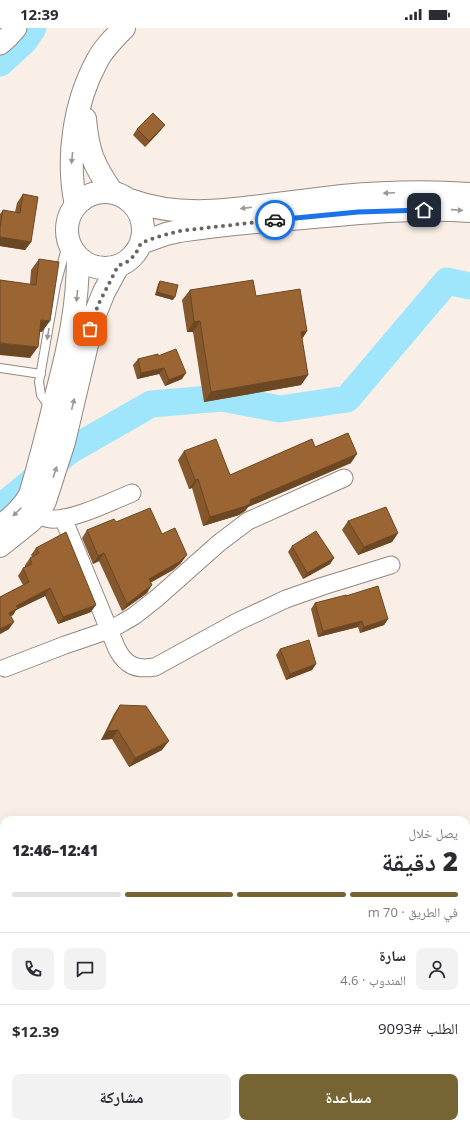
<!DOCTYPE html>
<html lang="ar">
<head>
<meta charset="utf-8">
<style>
  :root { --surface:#fff; --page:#f2f2f3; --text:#2b2b33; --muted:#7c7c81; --line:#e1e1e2; --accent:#766432 }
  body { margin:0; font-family:"Open Sans","Noto Naskh Arabic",sans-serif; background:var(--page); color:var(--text); direction:rtl; height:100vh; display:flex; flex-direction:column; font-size:15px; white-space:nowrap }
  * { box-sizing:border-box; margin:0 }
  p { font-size:13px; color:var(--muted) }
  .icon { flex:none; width:22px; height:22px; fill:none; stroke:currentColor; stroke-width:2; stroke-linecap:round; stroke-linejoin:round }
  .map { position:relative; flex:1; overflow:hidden; direction:ltr }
  .panel { position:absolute; left:0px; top:788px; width:470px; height:312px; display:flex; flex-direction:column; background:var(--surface); border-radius:12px 12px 0 0; box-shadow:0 4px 16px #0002; direction:rtl }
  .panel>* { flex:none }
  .pin { position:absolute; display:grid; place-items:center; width:34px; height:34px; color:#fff; margin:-17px; border-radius:8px; box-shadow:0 2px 6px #0006 }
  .courier { position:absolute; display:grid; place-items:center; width:40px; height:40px; margin:-20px; border:3px solid #1a73e8; border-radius:50%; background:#fff; color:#222; box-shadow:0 1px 5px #0007 }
  .summary em { font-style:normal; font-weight:800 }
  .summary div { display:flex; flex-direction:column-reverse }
  .summary { display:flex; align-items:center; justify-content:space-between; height:68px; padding:0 12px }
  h1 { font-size:26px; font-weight:800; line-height:30px }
  .bar { display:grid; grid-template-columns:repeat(4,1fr); gap:6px 4px; align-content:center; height:48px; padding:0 12px }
  .bar i { height:5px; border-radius:3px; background:var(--line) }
  .bar .on { background:var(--accent) }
  .bar p { grid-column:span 4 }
  .line { display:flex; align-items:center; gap:10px; padding:0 12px; border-top:1px solid var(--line) }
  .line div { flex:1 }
  .round { display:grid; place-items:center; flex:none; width:42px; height:42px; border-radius:8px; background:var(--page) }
  .button { display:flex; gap:8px; margin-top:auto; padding:8px 12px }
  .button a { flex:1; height:46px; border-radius:8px; background:var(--accent); color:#fff; font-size:16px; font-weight:800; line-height:46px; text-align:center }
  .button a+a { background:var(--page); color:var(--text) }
  .status { display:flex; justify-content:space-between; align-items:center; height:28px; padding:0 20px; background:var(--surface); direction:ltr }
  .status svg { height:11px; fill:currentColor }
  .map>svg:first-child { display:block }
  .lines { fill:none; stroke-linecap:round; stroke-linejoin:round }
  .river { stroke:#9fe5fb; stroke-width:27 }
  .service-casing { stroke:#918881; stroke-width:10 }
  .minor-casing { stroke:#918881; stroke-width:19 }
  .tertiary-casing { stroke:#918881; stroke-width:23 }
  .primary-casing { stroke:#918881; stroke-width:24 }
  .trunk-casing { stroke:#918881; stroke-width:24 }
  .service { stroke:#fff; stroke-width:8 }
  .minor { stroke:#fff; stroke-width:17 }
  .tertiary { stroke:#fff; stroke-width:21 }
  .primary { stroke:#fff; stroke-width:22 }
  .trunk { stroke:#fff; stroke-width:22 }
  .wall { fill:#84572c }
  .shaded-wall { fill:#6c4724 }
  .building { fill:#9a6533; stroke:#6c4724 }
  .oneway { fill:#9a9897 }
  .done { stroke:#6b6560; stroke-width:4; stroke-dasharray:0 7.2 }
  .route { stroke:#1a73e8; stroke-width:5 }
</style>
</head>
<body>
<div class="status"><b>12:39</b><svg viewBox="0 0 49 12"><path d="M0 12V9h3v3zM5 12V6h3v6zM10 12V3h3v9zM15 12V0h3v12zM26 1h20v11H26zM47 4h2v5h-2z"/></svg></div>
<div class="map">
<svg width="470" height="1100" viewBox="0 0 470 1100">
  <rect width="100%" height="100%" fill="#f9efe7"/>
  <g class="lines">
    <path class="river" d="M0,35l24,-22 9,-13
      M0,480l69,-57 82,-47 71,-6 58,11 67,-10 100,-118 23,5"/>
    <defs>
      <path id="service" d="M0,340l41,6
        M50,380l-9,-13 -2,-13 17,-97 12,-44"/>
      <path id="minor" d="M37,487c6,2 12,5 18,4 21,0 57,-18 77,-26
        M63,490l54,131c9,17 19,21 38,18l82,-45 49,-23 37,-13 68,-21
        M5,640l60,-23 44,-15 13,-7 12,-7 23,-18 62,-55 29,-22 96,-43
        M0,906l4,2"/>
      <path id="tertiary" d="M0,16l8,-7 8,-9"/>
      <path id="primary" d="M85,91c3,33 8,45 27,73
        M76,177c-10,-46 -2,-102 21,-144 6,-12 17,-23 27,-33"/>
      <path id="trunk" d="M67 202a38 38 0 1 1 76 0a38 38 0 1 1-76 0Z
        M130,172c46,17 93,11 139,5 24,-3 49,-6 73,-9 43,-4 85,-5 128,-2
        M141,215l25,-9 13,-3c41,-6 83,-10 124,-13 56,-5 111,-11 167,-7
        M0,499c12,-10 23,-19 30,-32 10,-34 19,-69 27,-103 12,-46 21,-87 21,-135
        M0,518l30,-24 10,-11 5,-10 19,-59 29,-123 11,-27 14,-26"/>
    </defs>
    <use href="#service" class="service-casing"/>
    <use href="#minor" class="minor-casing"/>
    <use href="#tertiary" class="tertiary-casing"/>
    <use href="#primary" class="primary-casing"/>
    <use href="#trunk" class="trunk-casing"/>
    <use href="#service" class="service"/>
    <use href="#minor" class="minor"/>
    <use href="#tertiary" class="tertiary"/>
    <use href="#primary" class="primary"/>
    <use href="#trunk" class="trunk"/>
  </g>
  <path class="wall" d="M165,97l-5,6 -15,16 -12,-12 4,-6z
    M23,166l8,48 -6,8 -25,-4v-32l3,-4 12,2 2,-9z
    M39,231l3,73 -3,-1 -9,27v-74l1,-14z
    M160,253l13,19 -18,-5 3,-11z
    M190,262l66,6 51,35 -5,8 6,36 -7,10 -97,17 -11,-70h-6l-5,-32z
    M158,328l24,23 -17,7 -6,-12 -22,5 -4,-14 5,-6z
    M315,419l36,16 -103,44 -3,4 -6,4 -36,11 -11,-38 -3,1 -11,-29 6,-9 46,24z
    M348,493l50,12 -6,9 -34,13 -16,-25z
    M116,494l46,12 19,29 -8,7 -22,12 -4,11 -25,18 -23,-50 -6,3 -11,-26 5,-8z
    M292,518l42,12 -4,6 -27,15 -15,-27z
    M36,520l55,64 -33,12 -13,-28 -29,14 -3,5 -2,1 -2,13 -9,5v-37l23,-12 -5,-9 5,-8 2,-1v-2l5,-7 2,-1 -1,-2z
    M346,568l42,23 -4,6 -24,8 -2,-6 -40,10 -7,-28 4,-6z
    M280,621l36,15 -4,6 -26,10 -10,-25z
    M120,677l42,45 -33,17 -17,-28 -11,1 13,-26z"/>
  <path class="shaded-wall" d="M165,97l-5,6 -15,16 4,-6z
    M0,209l31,5 -6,8 -25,-4z
    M157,264l18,5 -2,3 -18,-5z
    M41,292l9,1 -8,11 -9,-1z
    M200,293l-7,11h-6l7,-10z
    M307,303l-7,11 1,-10z
    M0,315l38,4 -8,11 -30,-3z
    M164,340l-5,6 -22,5 4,-6z
    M186,345l-4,6 -17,7 4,-6z
    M308,347l-7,10 -97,17 7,-10z
    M357,426l-6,9 -103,44 -3,4 -6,4 -36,11 7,-9z
    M198,451l-6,9 -3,1 6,-9z
    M398,505l-6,9 -34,13 6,-8z
    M104,525l-5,8 -6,3 5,-8z
    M187,527l-6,8 -8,7 -30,17 6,-8z
    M334,530l-4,6 -27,15 4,-6z
    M152,557l-5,8 -25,18 5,-7z
    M50,560l-5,8 -29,14 -3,5 -9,5 5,-7 7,-7z
    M96,577l-5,7 -33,12 5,-7z
    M388,591l-4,6 -24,8 4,-6z
    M362,593l-4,6 -40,10 5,-6z
    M14,594l-5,7 -9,5v-5z
    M316,636l-4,6 -26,10 4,-6z
    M118,702l-6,9 -11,1 6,-9z
    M169,713l-7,9 -33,17 6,-9z"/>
  <path class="building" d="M153,85l12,12 -16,16 -12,-12z
    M23,166l15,3 -7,45 -31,-5v-10l3,-17 17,3z
    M39,231l20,3 -9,59 -9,-1 -3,27 -38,-4v-63l36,5z
    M253,252l3,16 44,-7 7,42 -6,1 7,43 -97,17 -11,-71 -6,1 -4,-32z
    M160,253l18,4 -3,12 -18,-5z
    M176,321l10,24 -17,7 -5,-12 -23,5 -3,-14 20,-5v2z
    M348,405l9,21 -107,46 1,3 -5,3 -36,11 -12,-38 -3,1 -11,-29 32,-12 14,36 82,-36 3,8z
    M386,479l12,26 -34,14 -16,-26z
    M150,480l12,26 13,-6 12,27 -8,7 -30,17 3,6 -25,19 -23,-51 -6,3 -11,-26 27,-11 2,3z
    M316,503l18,27 -27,15 -15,-27z
    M66,504l30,73 -33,12 -13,-29 -34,18 2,2 -9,5 5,9 -14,7v-32l29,-15 -6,-14 9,-4 -2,-6 9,-5 -3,-5z
    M378,558l10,33 -24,8 -2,-6 -39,10 -8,-28 31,-8v1z
    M309,612l7,24 -26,10 -10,-25z
    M120,677l26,1 23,35 -34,17 -17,-28 -11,1z"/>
  <defs><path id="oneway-solid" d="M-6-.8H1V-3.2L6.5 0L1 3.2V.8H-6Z"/></defs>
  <g class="oneway">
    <use href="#oneway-solid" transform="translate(72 130) rotate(96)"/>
    <use href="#oneway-solid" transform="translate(389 165) rotate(177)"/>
    <use href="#oneway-solid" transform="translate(246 180) rotate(173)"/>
    <use href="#oneway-solid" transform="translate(457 182) rotate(4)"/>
    <use href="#oneway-solid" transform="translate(77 268) rotate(96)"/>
    <use href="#oneway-solid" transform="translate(48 306) rotate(100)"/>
    <use href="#oneway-solid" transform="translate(73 376) rotate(-77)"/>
    <use href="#oneway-solid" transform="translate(55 444) rotate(-72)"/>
    <use href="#oneway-solid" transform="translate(17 484) rotate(135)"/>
  </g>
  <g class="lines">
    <path class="done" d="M90,301l8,-24 20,-39 9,-4 8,-7 6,-12 13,-5 25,-7 96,-11"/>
    <path class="route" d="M275,192l83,-8 66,-2"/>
  </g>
</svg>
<div class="pin" style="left:90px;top:301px;background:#ea580c"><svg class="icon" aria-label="bag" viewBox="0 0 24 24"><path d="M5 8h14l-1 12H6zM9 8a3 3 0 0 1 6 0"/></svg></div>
<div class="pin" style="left:424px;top:182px;background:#1f2937"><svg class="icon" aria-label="home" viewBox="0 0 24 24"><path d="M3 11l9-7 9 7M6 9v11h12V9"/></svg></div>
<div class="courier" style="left:275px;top:192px"><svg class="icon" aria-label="car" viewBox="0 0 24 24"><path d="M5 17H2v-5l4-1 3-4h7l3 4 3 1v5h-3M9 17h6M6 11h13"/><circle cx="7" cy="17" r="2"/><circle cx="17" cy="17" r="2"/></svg></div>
<section class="panel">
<div class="summary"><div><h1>2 دقيقة</h1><p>يصل خلال</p></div><em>12:41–12:46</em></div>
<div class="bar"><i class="on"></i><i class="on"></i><i class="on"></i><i></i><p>في الطريق · 70 m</p></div>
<div class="line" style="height:72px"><a class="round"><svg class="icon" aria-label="person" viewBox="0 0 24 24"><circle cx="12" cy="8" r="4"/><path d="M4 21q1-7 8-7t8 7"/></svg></a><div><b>سارة</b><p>المندوب · 4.6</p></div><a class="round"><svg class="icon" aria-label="chat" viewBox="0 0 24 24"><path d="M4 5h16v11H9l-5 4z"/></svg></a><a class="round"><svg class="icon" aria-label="phone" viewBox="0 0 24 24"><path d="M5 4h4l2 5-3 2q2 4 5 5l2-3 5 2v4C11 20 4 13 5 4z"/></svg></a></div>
<div class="line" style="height:52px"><div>الطلب #9093</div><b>$12.39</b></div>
<div class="button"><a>مساعدة</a><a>مشاركة</a></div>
</section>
</div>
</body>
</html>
